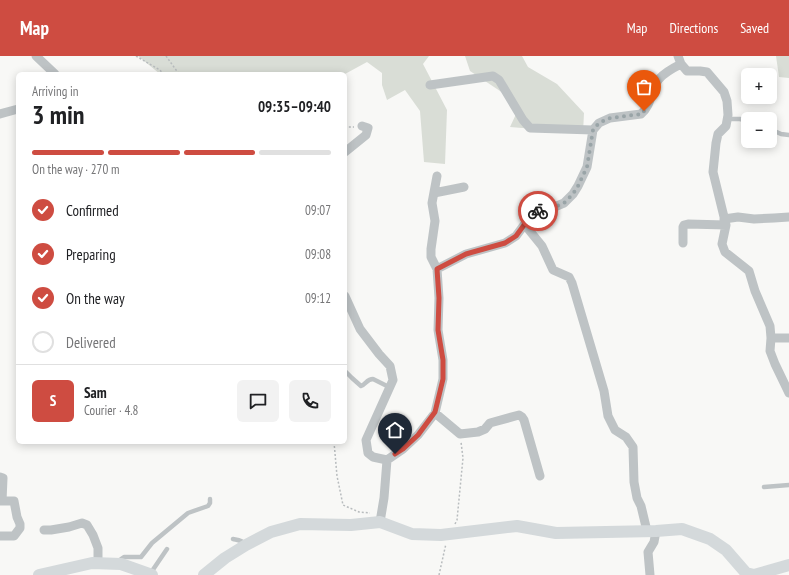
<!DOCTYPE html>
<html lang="en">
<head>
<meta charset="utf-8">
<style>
  :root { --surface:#fff; --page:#f2f2f2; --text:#202124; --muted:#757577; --line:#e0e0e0; --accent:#ce4c41 }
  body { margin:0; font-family:"PT Sans Narrow",sans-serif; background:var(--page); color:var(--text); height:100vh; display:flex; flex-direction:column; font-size:15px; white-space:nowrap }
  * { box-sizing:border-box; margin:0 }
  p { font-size:13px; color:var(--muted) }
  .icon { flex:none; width:22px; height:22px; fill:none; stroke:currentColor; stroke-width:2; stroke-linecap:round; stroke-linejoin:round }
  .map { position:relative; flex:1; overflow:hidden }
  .panel { position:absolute; left:16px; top:16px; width:331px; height:372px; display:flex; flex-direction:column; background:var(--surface); border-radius:6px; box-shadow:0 2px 10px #0003 }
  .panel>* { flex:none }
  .tools { position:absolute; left:741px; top:12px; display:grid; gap:8px }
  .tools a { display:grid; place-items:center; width:36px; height:36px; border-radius:6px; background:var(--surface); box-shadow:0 2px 10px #0003; font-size:20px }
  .pin { position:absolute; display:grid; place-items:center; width:34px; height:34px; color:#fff; margin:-41px -17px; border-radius:50% 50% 50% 0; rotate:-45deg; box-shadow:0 0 4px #0007 }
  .pin .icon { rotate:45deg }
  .courier { position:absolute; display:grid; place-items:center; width:40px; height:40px; margin:-20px; border:3px solid #ce4c41; border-radius:50%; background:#fff; color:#222; box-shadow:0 1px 5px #0007 }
  .head em { font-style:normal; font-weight:700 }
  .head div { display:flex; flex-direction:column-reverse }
  .head { display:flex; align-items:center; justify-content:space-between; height:68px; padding:0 16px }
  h1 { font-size:26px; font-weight:700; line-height:30px }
  .bar { display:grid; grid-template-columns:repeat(4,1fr); gap:6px 4px; align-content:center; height:48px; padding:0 16px }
  .bar i { height:5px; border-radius:3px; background:var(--line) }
  .bar .current { background:var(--accent) }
  .bar p { grid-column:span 4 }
  .line { display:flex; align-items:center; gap:10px; padding:0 16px; border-top:1px solid var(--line) }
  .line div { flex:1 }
  .round { display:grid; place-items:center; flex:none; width:42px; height:42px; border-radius:6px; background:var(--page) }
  ol { padding:0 16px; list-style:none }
  li { display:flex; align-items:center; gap:12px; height:44px }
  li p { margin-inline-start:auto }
  li .icon { padding:4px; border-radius:50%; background:var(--accent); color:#fff; stroke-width:4 }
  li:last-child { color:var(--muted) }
  li i { width:22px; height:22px; border:2px solid var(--line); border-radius:50% }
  header { display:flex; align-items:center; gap:24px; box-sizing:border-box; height:56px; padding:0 20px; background:var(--accent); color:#fff }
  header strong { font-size:19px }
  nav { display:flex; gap:22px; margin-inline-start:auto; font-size:14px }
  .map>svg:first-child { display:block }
  .green { fill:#d9ddd6 }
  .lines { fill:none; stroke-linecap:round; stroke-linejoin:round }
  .path { stroke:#b8bcbe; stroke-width:1.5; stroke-dasharray:2 2; stroke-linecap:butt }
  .lane { stroke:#bec3c5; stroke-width:4.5 }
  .street { stroke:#bec3c5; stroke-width:9 }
  .secondary { stroke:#d4d9db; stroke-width:12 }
  .done { stroke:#99a4a7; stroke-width:4; stroke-dasharray:0 7.2 }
  .route { stroke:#ce4c41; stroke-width:5 }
</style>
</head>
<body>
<header>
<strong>Map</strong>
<nav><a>Map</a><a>Directions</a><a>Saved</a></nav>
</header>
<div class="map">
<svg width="789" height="519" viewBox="0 0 789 519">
  <rect width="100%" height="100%" fill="#f8f8f6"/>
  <path class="green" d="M138,0h291l-6,8 24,46 -2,54 -21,-2 -4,-51 -15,-21 -18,10 -5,-15v-12l-15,-11 -22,12h-185z
    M465,0h57l6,11 29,17 27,29 -1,20 -73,-6 7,-15 -11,-17 -36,-24z
    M776,0h13v22l-10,-1z"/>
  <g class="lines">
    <path class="path" d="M136,0l24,14 3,4
      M166,0l13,18
      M345,72l3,-1h6
      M334,386l3,34 6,29 16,7 11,1
      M455,468l2,-4 6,-62 -2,-16
      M439,519l6,-27 1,-4"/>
    <path class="lane" d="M727,63h13l8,2
      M770,73l11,5 8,1
      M345,315l7,7 9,8c5,-2 6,-7 12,-7l16,8
      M764,431l25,-2
      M233,483c5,1 9,1 12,5
      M121,506v-3l3,-2h17l11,-14 36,-30 20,-7 2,-3v-4
      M150,518l17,-25"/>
    <path class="street" d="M36,0l19,18
      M678,0l3,8 6,7h13l7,1 17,20 3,9 1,14 -2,11 -8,8 -2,9 -3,29 13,53 -4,19 3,8 24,19 6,20 15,35 1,12 -1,13 5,13 14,29
      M430,29l63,-9 6,4 24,40 7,8 63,2
      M0,58l18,-5
      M345,96l21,-17 2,-7 -6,-2
      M437,120l-5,27 3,18 -4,28v8l6,12 2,29 -1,32 5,30v19l-8,34 25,21 18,-2 7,-3 5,-6 29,-8 3,2 2,3 16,56
      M434,137l30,-6
      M724,163l14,-2 16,2 20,-1 15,-1
      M683,187v-16l1,-2 4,-1 38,1
      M437,213l29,-15 39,-11 11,-7 11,-15
      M345,240l15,33 19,25 11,12 3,14 -27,60 2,13 5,4 14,3 -3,38 -4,24
      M771,282h18
      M387,404l16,-11 15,-14 17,-22
      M0,421l3,1 -1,23
      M0,445h14l3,16 3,7v4l-6,8h-14
      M44,474h7l18,-3 13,-4 5,2 6,10 5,13v15
      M647,475l-6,-25 -4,-8 -3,-16 -1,-35 -7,-10 -11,-7 -7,-14 -4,-25 -32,-108 -3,-6 -16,-7 -11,-24 -13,-16 -2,-9 13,-11 7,-3 5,1 12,-5 9,-9 5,-8 9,-19 6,-37 6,-7 11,-5 31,-4c11,-9 10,-25 18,-35 6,-7 14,-11 22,-15
      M650,519l-2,-23 6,-10 2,-11"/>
    <path class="secondary" d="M39,519l53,-12 29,1 31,11
      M204,519l21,-17 21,-13 25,-13 29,-8 51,1 29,-3 32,12 29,1 76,-9 39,7 100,-2 26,-2 28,10 16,11 20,23 8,2 35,-10"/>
  </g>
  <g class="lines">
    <path class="done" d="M538,155l9,-4 5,1 12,-5 9,-9 5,-8 9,-19 6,-37 6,-7 11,-5 32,-4 2,-3"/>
    <path class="route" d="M395,398l8,-5 15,-14 17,-23 8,-33v-19l-5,-30 1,-32 -2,-29 29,-15 39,-11 11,-7 11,-15 11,-10"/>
  </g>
</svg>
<div class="tools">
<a>+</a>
<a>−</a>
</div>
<div class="pin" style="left:644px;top:55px;background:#ea580c"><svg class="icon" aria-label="bag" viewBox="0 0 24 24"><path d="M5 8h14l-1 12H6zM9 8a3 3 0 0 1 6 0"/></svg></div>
<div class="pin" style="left:395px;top:398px;background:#1f2937"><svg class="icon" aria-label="home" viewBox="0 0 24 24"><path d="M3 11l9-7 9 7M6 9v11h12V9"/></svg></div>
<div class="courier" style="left:538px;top:155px"><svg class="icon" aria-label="bike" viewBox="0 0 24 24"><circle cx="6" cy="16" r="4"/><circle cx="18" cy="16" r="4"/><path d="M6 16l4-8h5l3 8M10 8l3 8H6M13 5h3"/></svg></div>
<section class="panel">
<div class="head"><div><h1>3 min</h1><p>Arriving in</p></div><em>09:35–09:40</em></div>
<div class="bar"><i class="current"></i><i class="current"></i><i class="current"></i><i></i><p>On the way · 270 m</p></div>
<ol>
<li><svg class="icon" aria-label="check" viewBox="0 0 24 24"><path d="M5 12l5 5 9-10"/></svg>Confirmed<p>09:07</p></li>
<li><svg class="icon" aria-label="check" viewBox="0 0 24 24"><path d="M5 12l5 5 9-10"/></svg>Preparing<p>09:08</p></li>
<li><svg class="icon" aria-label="check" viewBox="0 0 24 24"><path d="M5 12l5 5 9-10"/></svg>On the way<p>09:12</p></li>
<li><i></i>Delivered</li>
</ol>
<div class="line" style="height:72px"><b class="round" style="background:var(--accent);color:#fff">S</b><div><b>Sam</b><p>Courier · 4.8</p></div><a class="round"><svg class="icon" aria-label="chat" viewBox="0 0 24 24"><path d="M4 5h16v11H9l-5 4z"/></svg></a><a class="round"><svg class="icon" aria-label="phone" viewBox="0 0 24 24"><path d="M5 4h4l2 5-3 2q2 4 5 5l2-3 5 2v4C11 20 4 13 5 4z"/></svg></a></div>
</section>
</div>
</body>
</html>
